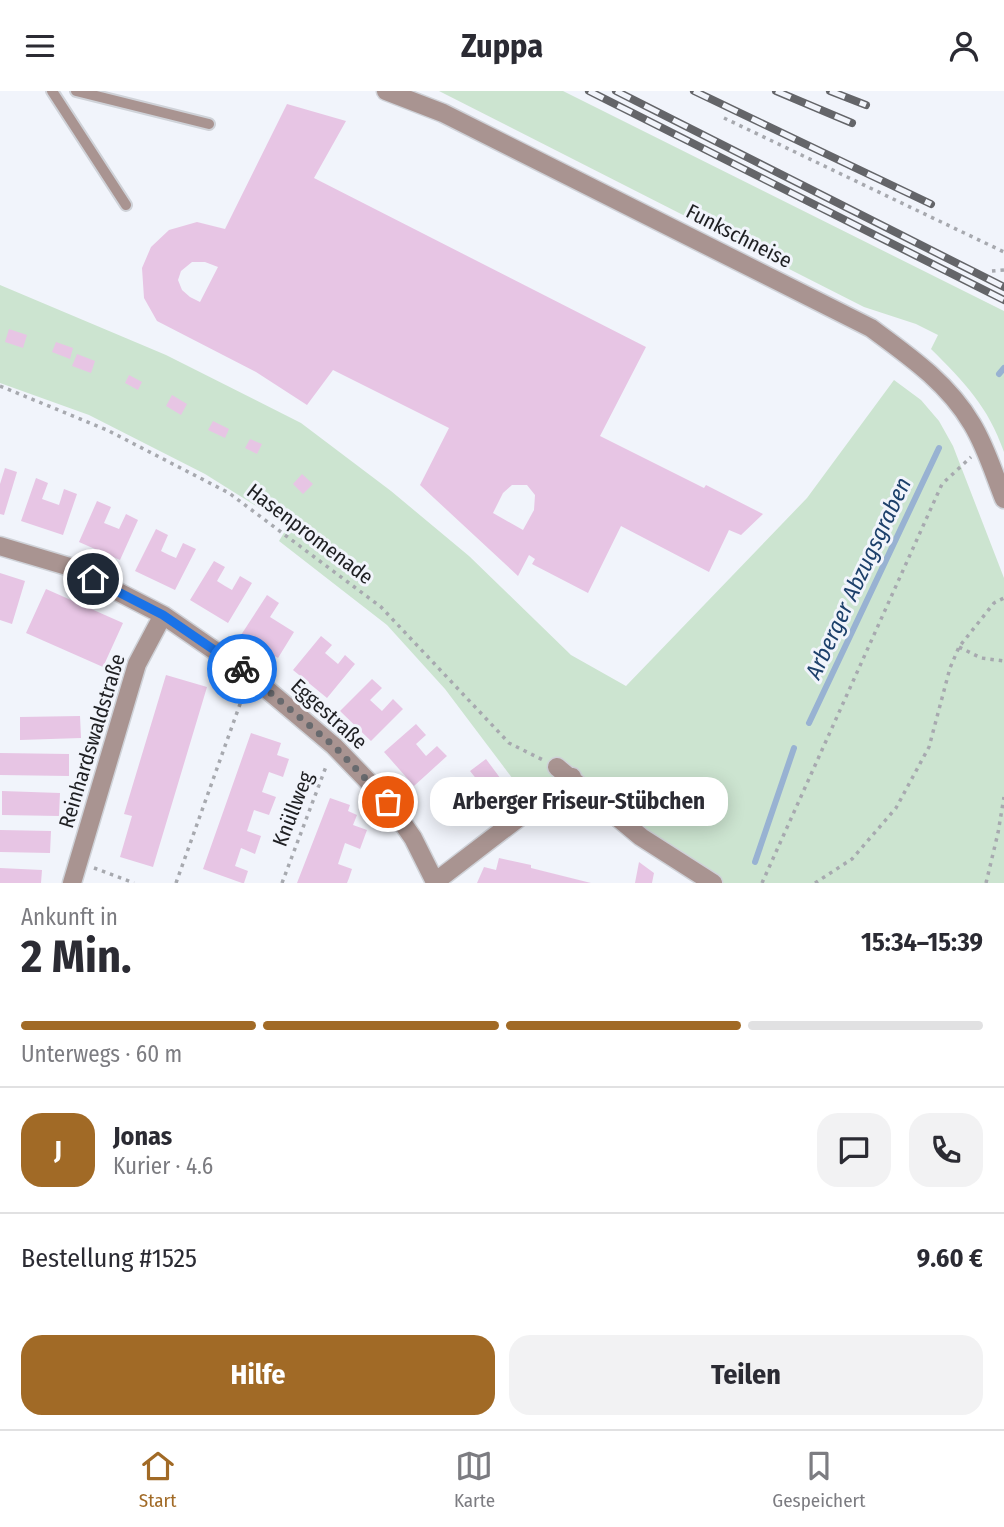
<!DOCTYPE html>
<html lang="de">
<head>
<meta charset="utf-8">
<style>
  :root { --surface:#fff; --page:#f2f2f3; --text:#2b2b33; --muted:#7c7c81; --line:#e1e1e2; --accent:#a16a26 }
  body { margin:0; font-family:"Fira Sans Condensed",sans-serif; background:var(--page); color:var(--text); height:100vh; display:flex; flex-direction:column; font-size:26px; white-space:nowrap }
  * { box-sizing:border-box; margin:0 }
  p { font-size:23px; color:var(--muted) }
  .icon { flex:none; width:38px; height:38px; fill:none; stroke:currentColor; stroke-width:2; stroke-linecap:round; stroke-linejoin:round }
  .map { position:relative; height:792px; overflow:hidden }
  .drawer { display:flex; flex-direction:column; background:var(--surface); flex:1 }
  .drawer>* { flex:none }
  .pin { position:absolute; display:grid; place-items:center; width:60px; height:60px; color:#fff; margin:-30px; border:4px solid #fff; border-radius:50%; box-shadow:0 2px 7px #0007 }
  .courier { position:absolute; display:grid; place-items:center; width:70px; height:70px; margin:-35px; border:5px solid #1a73e8; border-radius:50%; background:#fff; color:#222; box-shadow:0 2px 9px #0007 }
  .bubble { position:absolute; height:49px; border-radius:21px; background:var(--surface); box-shadow:0 4px 18px #0003; font-size:23px; font-weight:700; line-height:49px; text-align:center }
  .overview em { font-style:normal; font-weight:700 }
  .overview div { display:flex; flex-direction:column-reverse }
  .overview { display:flex; align-items:center; justify-content:space-between; height:119px; padding:0 21px }
  h1 { font-size:46px; font-weight:700; line-height:52px }
  .bar { display:grid; grid-template-columns:repeat(4,1fr); gap:10px 7px; align-content:center; height:84px; padding:0 21px }
  .bar i { height:9px; border-radius:5px; background:var(--line) }
  .bar .active { background:var(--accent) }
  .bar p { grid-column:span 4 }
  .line { display:flex; align-items:center; gap:18px; padding:0 21px; border-top:2px solid var(--line) }
  .line div { flex:1 }
  .round { display:grid; place-items:center; flex:none; width:74px; height:74px; border-radius:21px; background:var(--page) }
  .action { display:flex; gap:14px; margin-top:auto; padding:14px 21px }
  .action a { flex:1; height:80px; border-radius:21px; background:var(--accent); color:#fff; font-size:28px; font-weight:700; line-height:80px; text-align:center }
  .action a+a { background:var(--page); color:var(--text) }
  header { display:flex; justify-content:space-between; align-items:center; height:91px; padding:0 21px; background:var(--surface); font-size:32px; font-weight:700 }
  .dock { display:flex; justify-content:space-around; align-items:center; height:98px; border-top:2px solid var(--line); background:var(--surface); font-size:19px; color:var(--muted) }
  .dock a { display:grid; justify-items:center; gap:4px }
  .dock .active { color:var(--accent) }
  .map>svg:first-child { display:block }
  .green { fill:#cce4d0 }
  .lines { fill:none; stroke-linecap:round; stroke-linejoin:round }
  .stream { stroke:#98b2d2; stroke-width:6 }
  .building { fill:#e7c5e4; fill-rule:evenodd }
  .service-casing { stroke:#cfd2d8; stroke-width:14 }
  .minor-casing { stroke:#cfd2d8; stroke-width:21 }
  .path { stroke:#a7a9af; stroke-width:3.5; stroke-dasharray:3.5 5; stroke-linecap:butt }
  .service { stroke:#a99491; stroke-width:10 }
  .minor { stroke:#a99491; stroke-width:18 }
  .rail-casing { stroke:#646569; stroke-width:8 }
  .rail { stroke:#f1f4fb; stroke-width:5; stroke-dasharray:16; stroke-linecap:butt }
  .done { stroke:#686a6e; stroke-width:7; stroke-dasharray:0 12.6 }
  .route { stroke:#1a73e8; stroke-width:9 }
  .labels { text-anchor:middle; stroke-width:6; stroke-linejoin:round; paint-order:stroke }
  .street-label { font-size:21px; fill:#1e1f22; stroke:#f1f4fb }
  .water-label { font-size:23px; font-style:italic; fill:#1d406b; stroke:#f1f4fb }
</style>
</head>
<body>
<header><svg class="icon" aria-label="menu" viewBox="0 0 24 24"><path d="M4 6h16M4 12h16M4 18h16"/></svg>Zuppa<svg class="icon" aria-label="person" viewBox="0 0 24 24"><circle cx="12" cy="8" r="4"/><path d="M4 21q1-7 8-7t8 7"/></svg></header>
<div class="map">
<svg width="1004" height="792" viewBox="0 0 1004 792">
  <rect width="100%" height="100%" fill="#f1f4fb"/>
  <path class="green" d="M439,0h124l441,220v141c-16,-46 -40,-70 -73,-103l7,-14 -22,-11 -52,-17z
    M0,194l166,70 135,68 90,68 78,65 102,99 55,31 181,-188 87,-118 27,20 18,21 14,25 51,132v305h-296l-147,-110 -33,26 -83,-110 -58,-64 -108,-84 9,-15 -83,-52 -116,-59 -89,-32z"/>
  <g class="lines">
    <path class="stream" d="M999,283l5,-6
      M809,632l130,-275
      M755,771l39,-114"/>
  </g>
  <path class="building" d="M287,13l59,17 -32,57 332,169 -46,89 104,52 2,-3 57,29 -22,21 -12,-5 -20,42 -88,-46 -33,67 -56,-29 3,-5 -6,-4 -11,21 -98,-91 29,-57 -116,-58 -26,35 -51,-33 -99,-51 -13,-23 -2,-30 9,-21 18,-17 28,-8 28,7zM192,171h13l13,5 -18,35 -10,-5 -8,-7 -4,-10 3,-9zM512,394h15l8,10 -1,15 -11,20 -30,-17 10,-20z
    M9,238l18,6 -4,13 -18,-6z
    M56,251l17,6 -3,11 -18,-7z
    M77,263l18,7 -4,12 -19,-7z
    M129,284l13,7 -4,8 -13,-7z
    M172,304l15,9 -6,11 -15,-9z
    M213,330l16,8 -4,9 -17,-8z
    M250,348l12,5 -5,10 -12,-6z
    M5,377l12,4 -13,43 -4,-1v-30z
    M302,383l11,10 -10,10 -10,-10z
    M36,387l12,5 -6,16 17,6 5,-16 13,5 -14,41 -42,-14z
    M97,410l14,6 -7,16 15,6 7,-15 12,6 -18,40 -41,-18z
    M156,438l12,6 -7,16 8,4 7,3 7,-15 13,6 -21,41 -40,-19z
    M214,470l11,6 -8,14 8,5 7,4 8,-14 12,7 -24,40 -38,-23z
    M0,482l25,8 -13,43 -12,-4z
    M46,498l77,34 -20,44 -77,-34z
    M267,504l12,8 -9,14 24,15 -16,26 -37,-23z
    M321,545l11,9 -7,8 13,11 7,-9 10,9 -28,34 -34,-28z
    M166,584l41,12 -54,180 -33,-10 12,-41 -8,-2z
    M372,588l10,9 -12,12 12,11 11,-12 10,10 -32,32 -31,-30z
    M80,625l1,22 -61,2v-23z
    M416,633l10,11 -10,9 10,12 11,-10 10,10 -33,30 -30,-34z
    M251,642l30,10 -4,12 12,4 -6,18 -14,-5 -7,20 14,5 -7,18 -15,-5 -7,21 14,5 -6,18 -14,-6 -6,18 13,5 -4,12h-2l-39,-14z
    M0,662l69,1v22l-69,-1z
    M486,668l26,35 -35,26 -18,-24 19,-15 -8,-10z
    M2,700l58,2 -1,23 -57,-1z
    M330,707l20,7 -2,6 9,4 -4,10 14,5 -7,19 -15,-6 -7,21 14,5 -3,9 -2,5h-50z
    M0,739l51,1 -1,22 -50,-1z
    M499,767l32,7v3l60,15h-114l7,-16 12,3z
    M639,771l15,11 -2,10h-17z
    M0,777l42,2 -1,13h-41z"/>
  <g class="lines">
    <defs>
      <path id="service" d="M52,0l74,114
        M76,0l133,33"/>
      <path id="minor" d="M386,0l57,22 428,215c38,28 77,55 101,96 14,23 22,50 32,75
        M0,455l70,21 93,48 87,60 84,71 54,56 25,36 22,44 137,-105
        M557,676l84,70 72,46
        M72,792l65,-219 26,-49"/>
    </defs>
    <use href="#service" class="service-casing"/>
    <use href="#minor" class="minor-casing"/>
    <path class="path" d="M724,27l280,134
      M992,180l12,-1
      M0,295l107,44 122,63 152,114 128,136 34,17
      M959,556l22,11 23,3
      M94,777l40,15
      M176,792l68,-190
      M282,792l45,-119
      M762,792l180,-399 29,-27
      M815,792l37,-24 44,-51 33,-61 21,-79 9,-21 35,-44 10,-5
      M986,792l12,-50 6,-36"/>
    <use href="#service" class="service"/>
    <use href="#minor" class="minor"/>
    <defs>
      <path id="rail" d="M589,0l415,209
        M616,0l388,196
        M694,0l237,113
        M776,0l76,32
        M830,0l36,14"/>
    </defs>
    <use href="#rail" class="rail-casing"/>
    <use href="#rail" class="rail"/>
  </g>
  <g class="lines">
    <path class="done" d="M242,578l92,77 54,56"/>
    <path class="route" d="M93,488l70,36 79,54"/>
  </g>
  <g class="labels">
    <g class="street-label">
      <text transform="translate(739 145) rotate(27)" y="7">Funkschneise</text>
      <text transform="translate(310 443) rotate(37)" y="7">Hasenpromenade</text>
      <text transform="translate(329 623) rotate(42)" y="7">Eggestraße</text>
      <text transform="translate(92 650) rotate(-73)" y="7">Reinhardswaldstraße</text>
      <text transform="translate(293 718) rotate(-69)" y="7">Knüllweg</text>
    </g>
    <g class="water-label">
      <text transform="translate(858 487) rotate(-65)" y="8">Arberger Abzugsgraben</text>
    </g>
  </g>
</svg>
<div class="pin" style="left:388px;top:711px;background:#ea580c"><svg class="icon" aria-label="bag" viewBox="0 0 24 24"><path d="M5 8h14l-1 12H6zM9 8a3 3 0 0 1 6 0"/></svg></div>
<div class="pin" style="left:93px;top:488px;background:#1f2937"><svg class="icon" aria-label="home" viewBox="0 0 24 24"><path d="M3 11l9-7 9 7M6 9v11h12V9"/></svg></div>
<div class="courier" style="left:242px;top:578px"><svg class="icon" aria-label="bike" viewBox="0 0 24 24"><circle cx="6" cy="16" r="4"/><circle cx="18" cy="16" r="4"/><path d="M6 16l4-8h5l3 8M10 8l3 8H6M13 5h3"/></svg></div>
<div class="bubble" style="left:430px;top:686px;width:298px">Arberger Friseur-Stübchen</div>
</div>
<section class="drawer">
<div class="overview"><div><h1>2 Min.</h1><p>Ankunft in</p></div><em>15:34–15:39</em></div>
<div class="bar"><i class="active"></i><i class="active"></i><i class="active"></i><i></i><p>Unterwegs · 60 m</p></div>
<div class="line" style="height:126px"><b class="round" style="background:var(--accent);color:#fff">J</b><div><b>Jonas</b><p>Kurier · 4.6</p></div><a class="round"><svg class="icon" aria-label="chat" viewBox="0 0 24 24"><path d="M4 5h16v11H9l-5 4z"/></svg></a><a class="round"><svg class="icon" aria-label="phone" viewBox="0 0 24 24"><path d="M5 4h4l2 5-3 2q2 4 5 5l2-3 5 2v4C11 20 4 13 5 4z"/></svg></a></div>
<div class="line" style="height:91px"><div>Bestellung #1525</div><b>9.60 €</b></div>
<div class="action"><a>Hilfe</a><a>Teilen</a></div>
</section>
<nav class="dock">
<a class="active"><svg class="icon" aria-label="home" viewBox="0 0 24 24"><path d="M3 11l9-7 9 7M6 9v11h12V9"/></svg>Start</a>
<a><svg class="icon" aria-label="map" viewBox="0 0 24 24"><path d="M3 6l6-2 6 2 6-2v14l-6 2-6-2-6 2zM9 4v14M15 6v14"/></svg>Karte</a>
<a><svg class="icon" aria-label="saved" viewBox="0 0 24 24"><path d="M7 4h10v16l-5-4-5 4z"/></svg>Gespeichert</a>
</nav>
</body>
</html>
